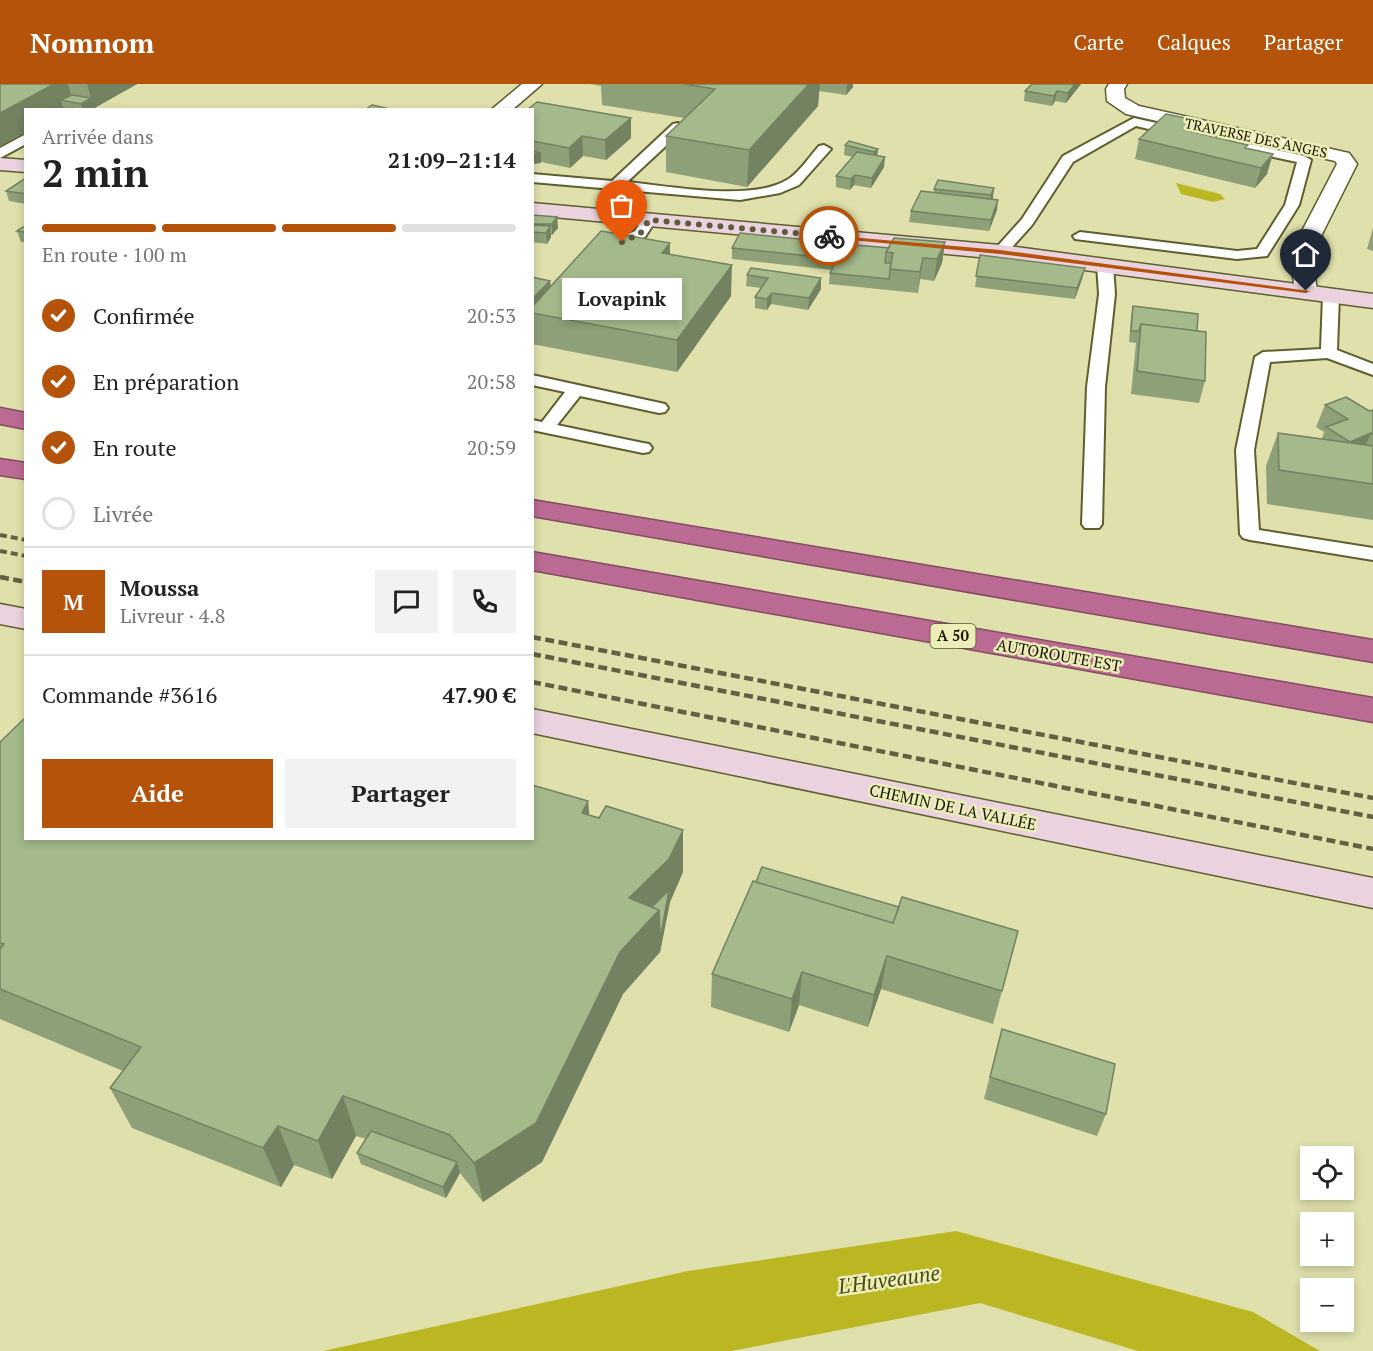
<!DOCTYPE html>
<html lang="fr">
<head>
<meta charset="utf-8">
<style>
  :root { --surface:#fff; --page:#f2f2f2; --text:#222; --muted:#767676; --line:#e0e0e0; --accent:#b45309 }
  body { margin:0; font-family:"PT Serif",serif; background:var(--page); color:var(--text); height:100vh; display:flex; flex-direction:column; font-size:22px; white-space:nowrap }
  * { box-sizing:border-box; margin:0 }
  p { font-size:20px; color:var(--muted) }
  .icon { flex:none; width:33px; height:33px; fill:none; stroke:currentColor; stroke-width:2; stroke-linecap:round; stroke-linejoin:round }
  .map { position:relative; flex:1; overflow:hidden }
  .details { position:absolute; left:24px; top:24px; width:510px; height:732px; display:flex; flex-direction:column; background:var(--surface); border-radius:0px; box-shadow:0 3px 9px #0003 }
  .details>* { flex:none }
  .fabs { position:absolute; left:1300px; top:1062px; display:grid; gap:12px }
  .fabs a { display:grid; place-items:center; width:54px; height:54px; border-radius:0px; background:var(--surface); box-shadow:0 3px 9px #0003; font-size:30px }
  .pin { position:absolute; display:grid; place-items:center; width:51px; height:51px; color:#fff; margin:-62px -26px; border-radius:50% 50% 50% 0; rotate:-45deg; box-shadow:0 0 6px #0007 }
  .pin .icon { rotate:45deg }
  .courier { position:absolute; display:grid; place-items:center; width:60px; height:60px; margin:-30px; border:4px solid #b45309; border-radius:50%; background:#fff; color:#222; box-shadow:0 2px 8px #0007 }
  .bubble { position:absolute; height:42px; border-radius:0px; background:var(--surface); box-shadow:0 3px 9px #0003; font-size:20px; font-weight:800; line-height:42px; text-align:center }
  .headline em { font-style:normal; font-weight:800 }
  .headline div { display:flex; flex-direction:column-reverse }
  .headline { display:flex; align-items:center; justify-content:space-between; height:102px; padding:0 18px }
  h1 { font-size:39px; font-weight:800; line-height:45px }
  .bar { display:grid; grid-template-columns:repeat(4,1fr); gap:9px 6px; align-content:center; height:72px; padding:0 18px }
  .bar i { height:8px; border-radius:4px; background:var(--line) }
  .bar .selected { background:var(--accent) }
  .bar p { grid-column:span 4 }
  .line { display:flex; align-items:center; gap:15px; padding:0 18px; border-top:2px solid var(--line) }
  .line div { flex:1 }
  .round { display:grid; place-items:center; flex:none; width:63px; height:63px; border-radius:0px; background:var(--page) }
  ol { padding:0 18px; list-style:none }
  li { display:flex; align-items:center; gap:18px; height:66px }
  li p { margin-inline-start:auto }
  li .icon { padding:6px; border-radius:50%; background:var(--accent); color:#fff; stroke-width:4 }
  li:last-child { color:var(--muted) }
  li i { width:33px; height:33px; border:3px solid var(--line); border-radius:50% }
  .primary-button { display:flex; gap:12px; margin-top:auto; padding:12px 18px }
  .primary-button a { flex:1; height:69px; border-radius:0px; background:var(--accent); color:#fff; font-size:24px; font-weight:800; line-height:69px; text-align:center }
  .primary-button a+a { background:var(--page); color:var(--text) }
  header { display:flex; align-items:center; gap:36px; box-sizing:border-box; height:84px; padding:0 30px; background:var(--accent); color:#fff }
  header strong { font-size:28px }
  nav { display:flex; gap:33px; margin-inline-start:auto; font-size:21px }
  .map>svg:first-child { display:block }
  .water { fill:#bab723 }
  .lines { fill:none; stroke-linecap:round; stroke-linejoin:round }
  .lane-casing { stroke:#5f5e2d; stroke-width:4 }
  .street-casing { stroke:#5f5e2d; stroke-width:3 }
  .secondary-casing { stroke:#5f5e2d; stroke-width:3 }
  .highway-casing { stroke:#814d61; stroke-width:3 }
  .lane { fill:#fff; fill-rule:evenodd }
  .street { fill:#fff; fill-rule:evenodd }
  .secondary { fill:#ead2df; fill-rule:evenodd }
  .highway { fill:#ba6a93; fill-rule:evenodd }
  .rail-far1 { stroke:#616141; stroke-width:4; stroke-dasharray:7 4; stroke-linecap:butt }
  .rail { stroke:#616141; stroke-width:4.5; stroke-dasharray:9 4.5; stroke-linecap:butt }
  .wall { fill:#8da078 }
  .shaded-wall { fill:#738261 }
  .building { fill:#a4ba8b; stroke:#738261; stroke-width:1.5 }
  .route { fill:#b45309 }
  .done { stroke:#5d5d3e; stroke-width:6; stroke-dasharray:0 10.8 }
  .labels { text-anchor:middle; stroke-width:5; stroke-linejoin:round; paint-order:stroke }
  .far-street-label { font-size:14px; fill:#171603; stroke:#ecedb7 }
  .shield { fill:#ecedb7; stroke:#575639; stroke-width:1.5 }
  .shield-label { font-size:15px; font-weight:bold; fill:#171603 }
  .street-label { font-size:16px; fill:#171603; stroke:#ecedb7 }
  .near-water-label { font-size:21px; font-style:italic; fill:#4a4912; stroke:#ecedb7 }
</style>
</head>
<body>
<header>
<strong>Nomnom</strong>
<nav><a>Carte</a><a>Calques</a><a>Partager</a></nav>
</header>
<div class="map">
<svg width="1373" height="1267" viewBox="0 0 1373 1267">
  <rect width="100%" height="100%" fill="#dfe0ab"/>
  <path class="water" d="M1176,99l44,11 5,5 -12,3 -32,-8z
    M956,1147l297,81 67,39h-182l-158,-48 -249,48h-408l365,-80z"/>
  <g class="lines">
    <defs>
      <path id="lane" d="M1134,34l54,12 1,3 -6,4 -47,-11 -63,36 -41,63 -27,30h-10l-2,-3 2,-3 27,-30 41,-63z
        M678,39l6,4 -1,3 -56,52c43,4 123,20 160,-2 12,-7 23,-24 32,-34l5,-1 7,4 -32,36 -19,8 -40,7 -208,-18v-8l80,7 61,-57z
        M26,50v10l-26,14v-10z
        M1218,53l86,19 7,4 -12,45 -32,51 -30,3 -162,-20 -2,-3 7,-4 157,19 20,-2 28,-44 12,-43 -84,-18 -2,-3z
        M649,132l7,4 -11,17 -33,14h-10l-2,-3 2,-3 33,-14 9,-14z
        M1105,176l8,5 2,29 -10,93 -3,137 -3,4h-14l-3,-4 5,-137 12,-93 -2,-29z
        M1331,206l8,5 -2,55 36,14v11l-46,-17 -57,4 -16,88 5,80 114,18v12l-123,-20 -7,-2 -3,-4 -4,-84 19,-93 8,-5 58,-3 2,-54z
        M532,291l133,29 3,4 -3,4 -6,1 -79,-17 -23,29 86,18 6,1 3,4 -3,4 -6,1 -111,-23v-10l10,2 23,-30 -33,-7z"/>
      <path id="street" d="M522,0h20l-30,26h-21z
        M1109,0h18l-3,5 1,9 14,8 210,47 8,11 -45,90 5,37 -3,5 -8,2 -8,-2 -3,-5 -5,-37 47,-90 -2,-3 -209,-47 -19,-13 -1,-12z"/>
      <path id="secondary" d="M0,74l26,2v12l-26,-2z
        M532,119l468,42 373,49v14l-373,-49 -468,-44z
        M0,520l26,5v20l-26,-5z
        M532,625l841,169v30l-841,-175z"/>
      <path id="highway" d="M0,324l26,5v16l-26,-5z
        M0,375l26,4v16l-26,-4z
        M532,416l841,140v22l-841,-146z
        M532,468l841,146v24l-841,-152z"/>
    </defs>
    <use href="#lane" class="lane-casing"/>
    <use href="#street" class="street-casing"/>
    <use href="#secondary" class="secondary-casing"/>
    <use href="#highway" class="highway-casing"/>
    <use href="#lane" class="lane"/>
    <use href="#street" class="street"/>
    <use href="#secondary" class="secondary"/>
    <use href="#highway" class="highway"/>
    <path class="rail-far1" d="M0,451l26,5
      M0,467l26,5"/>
    <path class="rail" d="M0,493l26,5
      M532,553l841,161
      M532,570l841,163
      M532,598l841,167"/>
  </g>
  <path class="wall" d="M0,0h137l-46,26h-65v22l-26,14z
    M590,0h263v3l-7,8 -27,-4 -1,15 -71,81 -81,-15v-36l18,-18 -82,-13 -1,-19z
    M1032,0h49l-15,19 -11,-2 -3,5 -28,-5 1,-10z
    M532,26l99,8v20l-25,22 -23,-4 -13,12 -29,-6 -9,2z
    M1192,48l55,16 20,26 -12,14 -120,-29 4,-20z
    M845,61l33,4 -1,7 7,11 -13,21 -17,-3 -4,5 -14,-3v-11l17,-19 -9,-2z
    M26,94v26l-17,-3 -3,-10z
    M994,104l-2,11 5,11 -8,21 -80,-9 2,-11 23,-19v-3z
    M532,131l25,2 1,11 -6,7h-1v2l-4,7 -15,-2z
    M26,143v15h-5l-4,-11z
    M1373,144v23l-6,-2z
    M945,158l-3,21 -8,18 -14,-2 -2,14 -89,-9 1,-11 2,-3 -100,-11v-11l115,-4 42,4z
    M670,159v11l61,42 -54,76 -145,-28v-67l18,4 1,6z
    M980,171l105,13 -3,11 -7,20 -100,-12z
    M747,191l74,3v11l-13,21 -37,-6 -4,6 -12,-2v-11l6,-9 -15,-2z
    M1133,222l64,25 8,50 -6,22 -68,-9 5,-51 -7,-1 2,-25z
    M1325,321l44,6 4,-1v110l-106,-16 -1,-38 12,-33 44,6 2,-7 -8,-5z
    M0,658l588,59 1,14 10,3 84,12v42l-13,30 -10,50 -37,42 -81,168 -59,40 -23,-29 -14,25 -85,-34 -4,-11 9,-14 -10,-3 -24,43 -38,-14 -13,22 -149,-59 -22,-40 13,-17 -123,-52z
    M753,797l249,110 -9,33 -112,-35 -13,38 -69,-22 -10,27 -78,-25 1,-33z
    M1002,945l104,85 -9,22 -113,-37z"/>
  <path class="shaded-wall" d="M54,0h14l6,19 -13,-3 3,10h-38v22l-26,14v-33z
    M87,0h50l-46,26h-8l-2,-6 10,-6z
    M809,0h11l-2,22 -71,81 2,-37z
    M848,0h5v3l-7,8 1,-10z
    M1075,0h6l-15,19 2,-10z
    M1057,7l-2,10 -3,5 2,-10z
    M631,34v20l-25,22 -1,-20z
    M1195,36l-5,20 -10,10 5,-20z
    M582,52l1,20 -13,12 -1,-20z
    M878,65l-1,10 -4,3 1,-10z
    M541,69v10l-7,1 -1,-10z
    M1273,70l-6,20 -12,14 6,-20z
    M885,73l-1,10 -13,21 1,-10z
    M855,91l-1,10 -4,5 1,-11z
    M994,104l-1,11 -4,6 2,-10z
    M998,116l-1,10 -8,21 2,-11z
    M557,133l1,11 -6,7v-11z
    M550,142l1,11 -4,7 -1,-11z
    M945,158l-3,21 -8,18 3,-22z
    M670,159v30l-8,-20z
    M923,174l-5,35 2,-21z
    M732,181l-1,31 -54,76v-32z
    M1085,184l-3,11 -7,20 2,-11z
    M821,194v11l-13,21 1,-12z
    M550,197l1,11 -17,17 -1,-11z
    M772,209l-1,11 -4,6v-11z
    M1371,349l-10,23 -20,9 9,-23z
    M588,717l4,43 -10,-31z
    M683,746v42l-13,30 -10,50 -37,42 -81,168 -59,40 -9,-39 146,-211 9,-54z
    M887,872l-6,33 -13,38 6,-32z
    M802,888l-3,33 -10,27 3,-33z
    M343,1012l13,40 -24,43 -14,-38z
    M278,1042l16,39 -13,22 -18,-39z
    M457,1078l3,11 -14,25 -3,-11z"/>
  <path class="building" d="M0,0h54l-54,29z
    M684,0h125l-60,66 -83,-14 49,-47z
    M1032,0h43l-7,9 -11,-2 -3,5 -29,-5z
    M72,11l19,3 -10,6 -20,-4z
    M537,18l94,16 -26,22 -23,-4 -13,12 -37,-7v-31h-5z
    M372,21l14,3 -3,2h-18z
    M1166,30l29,6 -10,10 63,15 -3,3 28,6 -12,14 -122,-29z
    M849,57l29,8 -4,3 -29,-7z
    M532,67l9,2 -9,1z
    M857,68l28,5 -13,21 -17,-3 -4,4 -15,-3z
    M26,94v16l-20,-3z
    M938,96l56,8 -3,7 -57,-6z
    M921,107l77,9 -7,20 -80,-9z
    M532,131l25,2 -5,7h-20z
    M532,141l18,1 -4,7 -14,-1z
    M23,143h3l-1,5 -8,-1z
    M601,147l69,12 -8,10 70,12 -55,75 -145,-27v-6z
    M740,149l79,8 3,-4 25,2 -2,5 44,4 -3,4 -1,11h6l-2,16 -59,-6 8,-14 -106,-11z
    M894,154l51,4 -8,17 -14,-1 -3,14 -30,-3 3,-16 -7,-1z
    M980,171l105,13 -8,20 -101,-12z
    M751,184l70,10 -12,20 -37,-5 -5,6 -12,-2 13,-19 -21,-3z
    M532,193l18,4 -17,17h-1z
    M1133,222l65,8 -1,17 -56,-7 -2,7h-8z
    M1141,240l65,8 -1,49 -68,-10z
    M1346,313l23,14 4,-1v25l-2,-2 -21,9 -24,-15 22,-8 -23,-14z
    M1278,349l95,13v38l-94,-14z
    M26,633v121h506v-53l56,16 -6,12 17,5 7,-12 77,24 -14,29 -40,39 30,12 -39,42 -84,171 -62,40 -24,-28 -107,-39 -25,45 -40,-15 -15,22 -153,-60 31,-41 -141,-58v-40l4,-5 -4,-1v-201z
    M762,783l137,40 -6,16 -137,-41z
    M753,797l140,42 9,-26 116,34 -16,60 -115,-35 -13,39 -72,-23 -10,27 -80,-25z
    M669,806l-9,50 -1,-30 -7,-3z
    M1002,945l113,35 -9,50 -116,-37z
    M371,1047l86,31 -14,25 -86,-34z"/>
  <path class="route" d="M826,151l174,15 310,41 -4,2 -306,-39 -171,-16z"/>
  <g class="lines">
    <path class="done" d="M622,158l18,-8 9,-14 180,16"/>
  </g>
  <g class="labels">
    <g class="far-street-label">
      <text transform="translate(1256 54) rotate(12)" y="5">TRAVERSE DES ANGES</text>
    </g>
    <rect class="shield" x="930.5" y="540" width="45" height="24" rx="4.5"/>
    <g class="shield-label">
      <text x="953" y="557">A 50</text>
    </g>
    <g class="street-label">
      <text transform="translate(1059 571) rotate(10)" y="6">AUTOROUTE EST</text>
      <text transform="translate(953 723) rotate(12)" y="6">CHEMIN DE LA VALLÉE</text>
    </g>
    <g class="near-water-label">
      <text transform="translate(889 1196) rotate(-8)" y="7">L'Huveaune</text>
    </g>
  </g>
</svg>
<div class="fabs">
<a><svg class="icon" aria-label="locate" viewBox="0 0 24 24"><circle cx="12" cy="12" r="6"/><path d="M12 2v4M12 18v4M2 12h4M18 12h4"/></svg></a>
<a>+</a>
<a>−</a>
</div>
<div class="pin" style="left:622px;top:158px;background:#ea580c"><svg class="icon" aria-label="bag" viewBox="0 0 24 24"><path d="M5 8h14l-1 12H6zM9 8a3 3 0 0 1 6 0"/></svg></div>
<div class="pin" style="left:1306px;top:207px;background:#1f2937"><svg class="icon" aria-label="home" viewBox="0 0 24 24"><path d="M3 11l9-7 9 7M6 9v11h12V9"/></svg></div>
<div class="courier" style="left:829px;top:152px"><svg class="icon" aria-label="bike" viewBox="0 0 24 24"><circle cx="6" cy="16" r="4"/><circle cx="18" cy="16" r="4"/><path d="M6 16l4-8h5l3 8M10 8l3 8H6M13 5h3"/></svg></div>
<div class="bubble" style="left:562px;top:194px;width:120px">Lovapink</div>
<section class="details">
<div class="headline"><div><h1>2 min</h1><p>Arrivée dans</p></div><em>21:09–21:14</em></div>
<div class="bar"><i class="selected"></i><i class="selected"></i><i class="selected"></i><i></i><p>En route · 100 m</p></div>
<ol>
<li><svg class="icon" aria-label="check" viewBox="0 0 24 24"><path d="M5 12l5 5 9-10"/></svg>Confirmée<p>20:53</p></li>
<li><svg class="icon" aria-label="check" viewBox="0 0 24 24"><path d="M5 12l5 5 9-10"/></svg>En préparation<p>20:58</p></li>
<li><svg class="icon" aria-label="check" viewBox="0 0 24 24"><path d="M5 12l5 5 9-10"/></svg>En route<p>20:59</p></li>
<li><i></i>Livrée</li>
</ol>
<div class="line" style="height:108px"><b class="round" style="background:var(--accent);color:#fff">M</b><div><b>Moussa</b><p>Livreur · 4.8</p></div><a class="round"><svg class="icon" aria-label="chat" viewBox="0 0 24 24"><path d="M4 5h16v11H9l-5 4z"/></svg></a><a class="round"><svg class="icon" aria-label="phone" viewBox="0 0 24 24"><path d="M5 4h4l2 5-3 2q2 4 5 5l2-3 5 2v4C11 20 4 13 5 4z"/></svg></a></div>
<div class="line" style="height:78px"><div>Commande #3616</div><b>47.90 €</b></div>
<div class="primary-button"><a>Aide</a><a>Partager</a></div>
</section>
</div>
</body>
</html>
